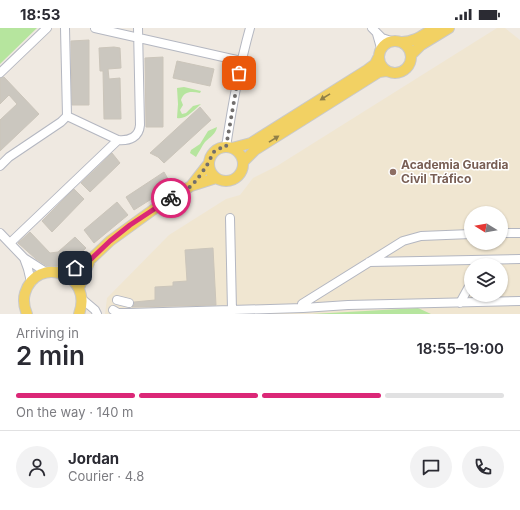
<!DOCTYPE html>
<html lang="en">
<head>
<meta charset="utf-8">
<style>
  :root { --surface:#fff; --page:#f2f2f3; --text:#2b2b33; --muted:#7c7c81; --line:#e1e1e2; --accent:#db2777 }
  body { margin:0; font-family:Inter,sans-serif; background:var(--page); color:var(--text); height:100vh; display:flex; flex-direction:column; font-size:15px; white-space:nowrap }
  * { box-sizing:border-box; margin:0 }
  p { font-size:13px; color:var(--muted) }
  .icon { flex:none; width:22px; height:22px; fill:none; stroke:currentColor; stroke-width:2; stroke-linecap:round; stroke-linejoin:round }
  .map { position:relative; height:286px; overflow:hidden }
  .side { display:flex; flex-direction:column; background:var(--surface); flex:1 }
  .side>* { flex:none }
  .needle { width:26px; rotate:281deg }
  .fabs { position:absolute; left:464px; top:178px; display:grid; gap:8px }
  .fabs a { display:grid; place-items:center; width:44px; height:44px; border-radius:50%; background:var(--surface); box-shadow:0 1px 3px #0004; font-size:20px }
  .pin { position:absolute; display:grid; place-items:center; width:34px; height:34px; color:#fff; margin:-17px; border-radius:8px; box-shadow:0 2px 6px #0006 }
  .courier { position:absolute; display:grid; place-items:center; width:40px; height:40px; margin:-20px; border:3px solid #db2777; border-radius:50%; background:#fff; color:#222; box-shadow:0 1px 5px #0007 }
  .summary em { font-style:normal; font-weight:600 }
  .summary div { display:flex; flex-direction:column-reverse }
  .summary { display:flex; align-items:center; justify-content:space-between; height:68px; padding:0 16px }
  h1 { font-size:26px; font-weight:600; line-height:30px }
  .bar { display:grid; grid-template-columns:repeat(4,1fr); gap:6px 4px; align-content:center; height:48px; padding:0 16px }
  .bar i { height:5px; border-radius:3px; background:var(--line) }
  .bar .on { background:var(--accent) }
  .bar p { grid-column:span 4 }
  .line { display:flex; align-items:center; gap:10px; padding:0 16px; border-top:1px solid var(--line) }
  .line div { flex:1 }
  .round { display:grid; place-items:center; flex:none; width:42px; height:42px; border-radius:21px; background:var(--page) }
  .status { display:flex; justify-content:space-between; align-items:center; height:28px; padding:0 20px; background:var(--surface); direction:ltr }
  .status svg { height:11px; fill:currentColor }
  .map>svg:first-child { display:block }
  .education { fill:#f0e6d1; fill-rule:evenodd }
  .green { fill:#b6e59e }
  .building { fill:#cbc7bf; stroke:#cbc5ba }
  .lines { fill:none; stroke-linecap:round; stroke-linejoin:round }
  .minor-casing { stroke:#b4b7c1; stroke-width:10 }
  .major-casing { stroke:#c9c9c9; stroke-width:12 }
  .minor { stroke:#fff; stroke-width:8 }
  .major { stroke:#f2d163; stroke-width:10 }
  .oneway { fill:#908048 }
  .done { stroke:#726f6d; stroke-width:4; stroke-dasharray:0 7.2 }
  .route { stroke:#db2777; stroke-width:5 }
  .education-dot { fill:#8d6e63; stroke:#fff; stroke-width:1.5 }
  .labels { text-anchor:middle; stroke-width:3; stroke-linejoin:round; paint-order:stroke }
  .education-label { font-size:12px; font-weight:bold; fill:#785e54; stroke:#fff; text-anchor:start }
</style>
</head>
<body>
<div class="status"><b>18:53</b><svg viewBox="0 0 49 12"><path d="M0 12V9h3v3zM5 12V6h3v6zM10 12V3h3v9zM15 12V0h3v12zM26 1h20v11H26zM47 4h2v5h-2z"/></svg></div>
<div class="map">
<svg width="520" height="286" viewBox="0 0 520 286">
  <rect width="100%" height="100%" fill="#efe9e1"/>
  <path class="education" d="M497,0h8l15,12v274h-415l2,-16 62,-63 57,-36 14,-4 13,-17 24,-12zM471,185h30v30h-30zM471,237h30v30h-30z"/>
  <path class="green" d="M0,0h37l-37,36z
    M184,59l17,4 -1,2c-9,-2 -16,-2 -19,7l2,5 -3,5 2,4 4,-1 7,-7 8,-2c-6,5 -15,16 -24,14l1,-14 -1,-16z
    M217,99c-1,7 -7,10 -12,15 -3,4 -6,10 -9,15l-6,-4 1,-3 9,-6 8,-13z
    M418,280l13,6h-119z"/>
  <path class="building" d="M89,12v65h-17l-1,-64z
    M114,19l6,1 1,20 -13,1 1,10 11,-1 1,41h-17l-1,-48h-3l-1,-23z
    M163,29v70h-17l-1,-69z
    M177,33l37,8 -4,17 -37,-8z
    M4,49l35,37 -39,37v-31l17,-16 -8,-9 -9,9v-26z
    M200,79l11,13 -47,43 -6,-6 -8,-4z
    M112,125l8,10 -30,29 -9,-9z
    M164,144l8,14 -38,24 -8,-13z
    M74,161l10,10 -32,33 -10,-11z
    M117,174l11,13 -34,28 -10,-13z
    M30,204l20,21 8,-1 17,-15 11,11 -16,15 -14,3h-9l-11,-7 -18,-16z
    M213,220l3,57 -84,2 2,-2v-3l21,-2v-13l18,-1v-4l14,-1 -2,-31z"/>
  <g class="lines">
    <defs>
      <path id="minor" d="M65,0l2,88
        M95,0l146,33
        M372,0l10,10 9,3
        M377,6l4,14
        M0,45l47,-45
        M67,88l51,24c12,1 21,-3 22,-15l-2,-97
        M226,119c6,-40 13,-80 24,-119
        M0,138l9,-9 52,-35 6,-6
        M230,190l2,92
        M0,205l24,25 22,14
        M501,205h19
        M10,215l108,-103
        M24,230l4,11 3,13
        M369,234l151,-3
        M82,271l13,11 2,4
        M117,272l12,3
        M460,275l11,-20
        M303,280l-1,-4 101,-63 18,-5 50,-2
        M113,282l5,3h11l174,-5 45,-3 172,-4"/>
      <path id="major" d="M379 29a16 16 0 1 1 32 0a16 16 0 1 1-32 0Z
        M402,14c13,0 22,-8 33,-14
        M411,27l10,-10 28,-17
        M209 136a17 17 0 1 1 34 0a17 17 0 1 1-34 0Z
        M232,120l19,-5 116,-73 8,-6 3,-6
        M243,134l12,-12 124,-78 7,-1
        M191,158l18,-23
        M59,244l16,-4 15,-8 20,-19 51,-37 30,-18 25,-8
        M79,260l11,-28
        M27,286c-3,-7 -4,-14 -2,-21 12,-39 69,-19 54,21"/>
    </defs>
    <use href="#minor" class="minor-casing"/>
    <use href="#major" class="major-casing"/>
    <use href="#minor" class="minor"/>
    <use href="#major" class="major"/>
  </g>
  <defs><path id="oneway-solid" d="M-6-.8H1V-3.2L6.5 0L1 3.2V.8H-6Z"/></defs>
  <g class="oneway">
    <use href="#oneway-solid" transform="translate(325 69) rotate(148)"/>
    <use href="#oneway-solid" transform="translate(274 111) rotate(-32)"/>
  </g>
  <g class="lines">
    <path class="done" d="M171,170c7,-4 16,-8 21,-13 6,-6 11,-14 15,-20 7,-11 3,-15 19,-18l13,-74"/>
    <path class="route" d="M75,240l15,-8 20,-19 20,-16 41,-27"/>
  </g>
  <circle class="education-dot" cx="393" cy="144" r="4"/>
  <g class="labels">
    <g class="education-label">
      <text x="401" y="141">Academia Guardia<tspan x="401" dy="14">Civil Tráfico</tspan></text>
    </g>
  </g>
</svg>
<div class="fabs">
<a><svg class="needle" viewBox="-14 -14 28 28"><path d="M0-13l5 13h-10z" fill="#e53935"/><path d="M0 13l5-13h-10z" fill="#7c7c81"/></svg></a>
<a><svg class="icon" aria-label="layers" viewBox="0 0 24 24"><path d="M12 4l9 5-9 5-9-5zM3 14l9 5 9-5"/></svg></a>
</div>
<div class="pin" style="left:239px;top:45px;background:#ea580c"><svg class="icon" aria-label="bag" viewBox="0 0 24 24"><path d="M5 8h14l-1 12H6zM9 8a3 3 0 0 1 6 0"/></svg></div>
<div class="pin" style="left:75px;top:240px;background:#1f2937"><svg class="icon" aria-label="home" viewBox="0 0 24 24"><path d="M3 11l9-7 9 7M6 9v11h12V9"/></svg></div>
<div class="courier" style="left:171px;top:170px"><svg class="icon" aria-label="bike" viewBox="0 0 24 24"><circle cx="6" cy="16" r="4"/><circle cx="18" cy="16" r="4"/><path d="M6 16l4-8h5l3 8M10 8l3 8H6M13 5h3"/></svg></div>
</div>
<section class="side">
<div class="summary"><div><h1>2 min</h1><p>Arriving in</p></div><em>18:55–19:00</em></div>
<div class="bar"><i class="on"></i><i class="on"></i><i class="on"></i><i></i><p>On the way · 140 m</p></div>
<div class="line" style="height:72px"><a class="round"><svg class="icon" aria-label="person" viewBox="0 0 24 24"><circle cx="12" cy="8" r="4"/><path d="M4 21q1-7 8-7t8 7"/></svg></a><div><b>Jordan</b><p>Courier · 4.8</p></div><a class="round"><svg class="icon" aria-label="chat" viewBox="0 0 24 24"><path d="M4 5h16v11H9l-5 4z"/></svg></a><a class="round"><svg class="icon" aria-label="phone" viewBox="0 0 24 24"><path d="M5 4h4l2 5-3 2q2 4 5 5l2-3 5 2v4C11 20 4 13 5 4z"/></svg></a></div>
</section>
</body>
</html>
